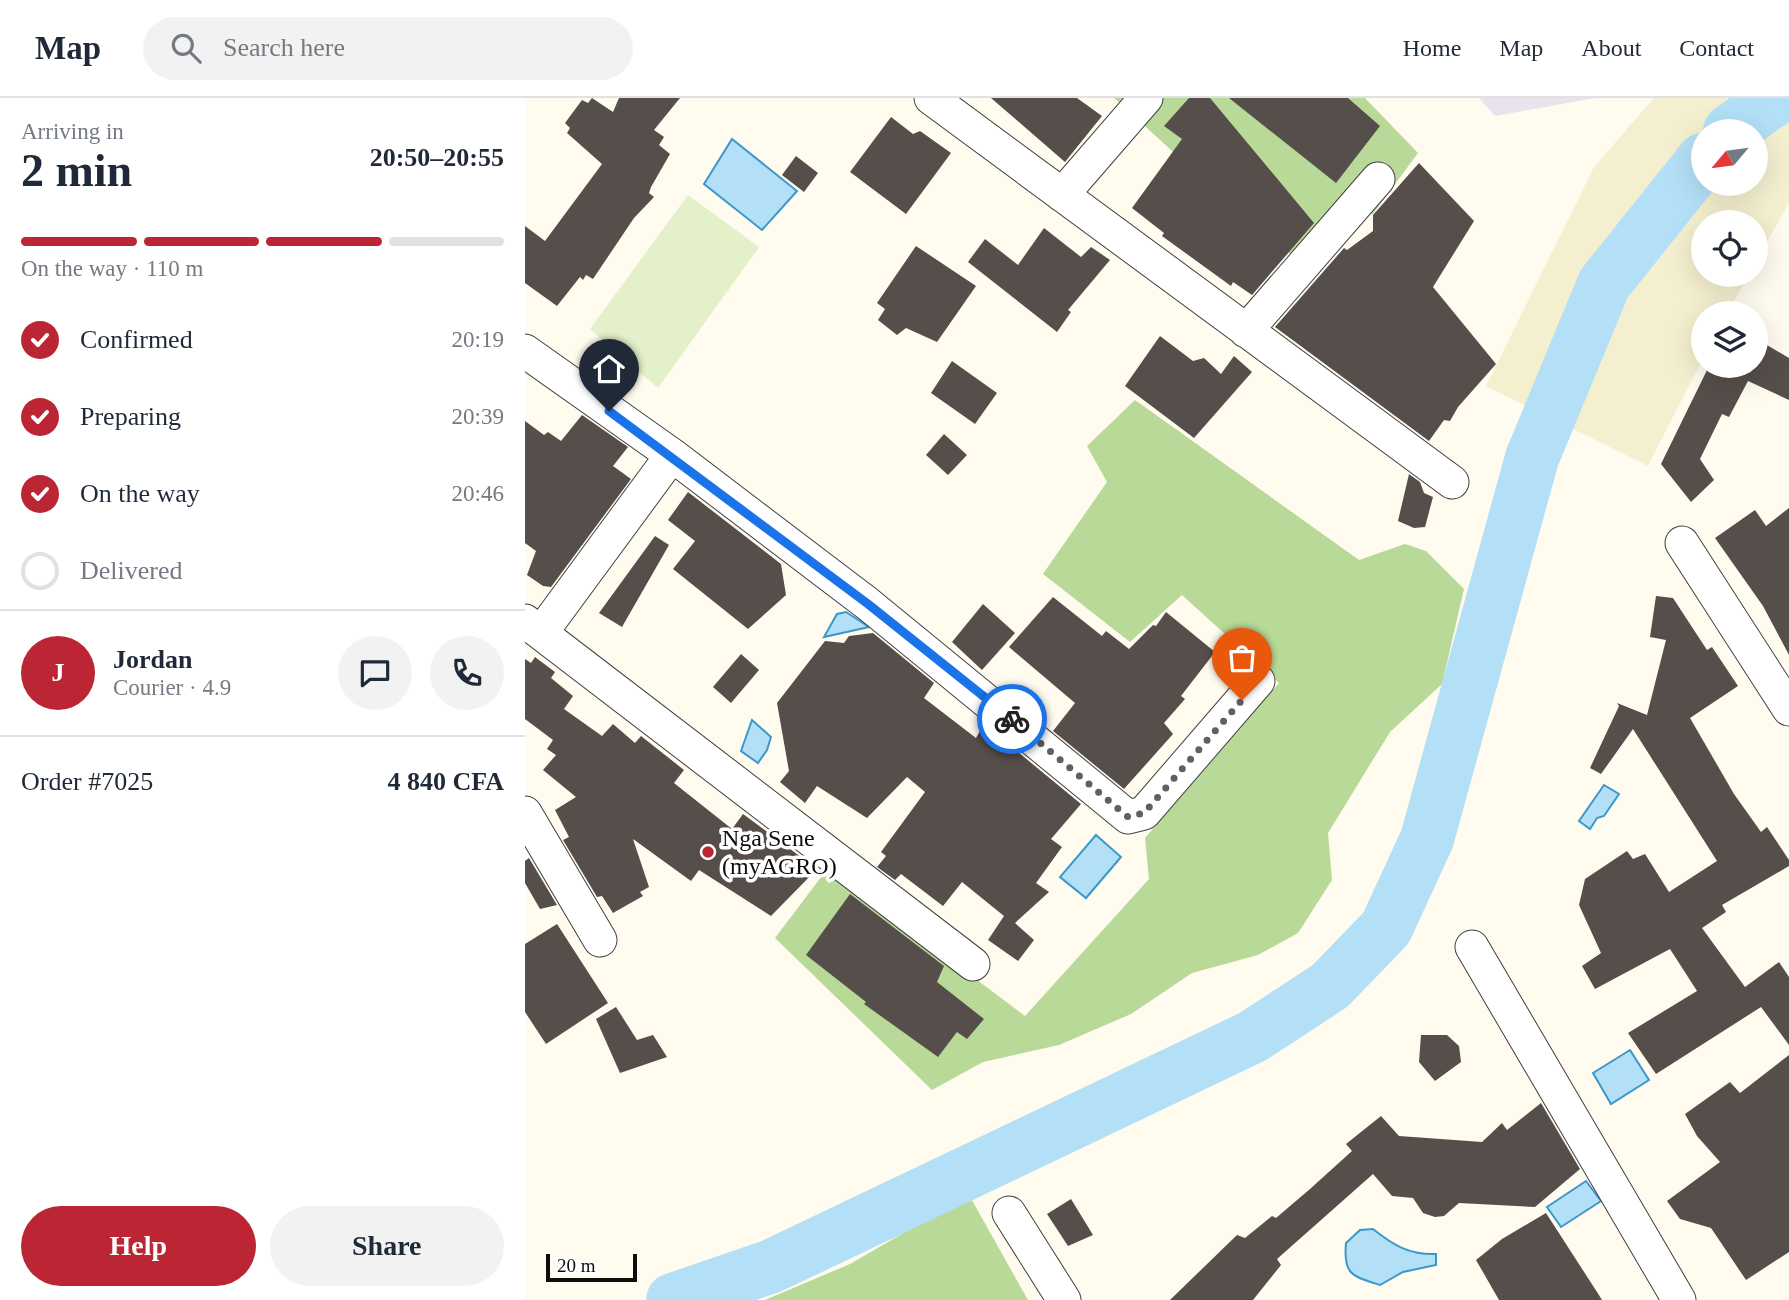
<!DOCTYPE html>
<html lang="en">
<head>
<meta charset="utf-8">
<style>
  :root { --surface:#fff; --page:#f2f2f3; --text:#1f2937; --muted:#747a83; --line:#e0e1e3; --accent:#bc2634 }
  body { margin:0; font-family:Georgia,serif; background:var(--page); color:var(--text); height:100vh; display:flex; flex-direction:column; font-size:26px; white-space:nowrap }
  * { box-sizing:border-box; margin:0 }
  p { font-size:23px; color:var(--muted) }
  .icon { flex:none; width:38px; height:38px; fill:none; stroke:currentColor; stroke-width:2; stroke-linecap:round; stroke-linejoin:round }
  .map { position:relative; flex:1; overflow:hidden }
  .drawer { display:flex; flex-direction:column; background:var(--surface); width:525px }
  .drawer>* { flex:none }
  .needle { width:46px; rotate:241deg }
  .controls { position:absolute; left:1166px; top:21px; display:grid; gap:14px }
  .controls a { display:grid; place-items:center; width:77px; height:77px; border-radius:50%; background:var(--surface); box-shadow:0 7px 28px #0002; font-size:35px }
  .scale { position:absolute; left:21px; bottom:18px; width:91px; box-sizing:border-box; padding-left:7px; border:4px solid #0d0d0d; border-top:0; font-size:19px; line-height:24px; white-space:nowrap; color:#0d0d0d; -webkit-text-stroke:5px #fff; paint-order:stroke }
  .pin { position:absolute; display:grid; place-items:center; width:60px; height:60px; color:#fff; margin:-72px -30px; border-radius:50% 50% 50% 0; rotate:-45deg; box-shadow:0 0 7px #0007 }
  .pin .icon { rotate:45deg }
  .courier { position:absolute; display:grid; place-items:center; width:70px; height:70px; margin:-35px; border:5px solid #1a73e8; border-radius:50%; background:#fff; color:#222; box-shadow:0 2px 9px #0007 }
  .head em { font-style:normal; font-weight:800 }
  .head div { display:flex; flex-direction:column-reverse }
  .head { display:flex; align-items:center; justify-content:space-between; height:119px; padding:0 21px }
  h1 { font-size:46px; font-weight:800; line-height:52px }
  .bar { display:grid; grid-template-columns:repeat(4,1fr); gap:10px 7px; align-content:center; height:84px; padding:0 21px }
  .bar i { height:9px; border-radius:5px; background:var(--line) }
  .bar .selected { background:var(--accent) }
  .bar p { grid-column:span 4 }
  .line { display:flex; align-items:center; gap:18px; padding:0 21px; border-top:2px solid var(--line) }
  .line div { flex:1 }
  .round { display:grid; place-items:center; flex:none; width:74px; height:74px; border-radius:37px; background:var(--page) }
  ol { padding:0 21px; list-style:none }
  li { display:flex; align-items:center; gap:21px; height:77px }
  li p { margin-inline-start:auto }
  li .icon { padding:7px; border-radius:50%; background:var(--accent); color:#fff; stroke-width:4 }
  li:last-child { color:var(--muted) }
  li i { width:38px; height:38px; border:4px solid var(--line); border-radius:50% }
  .action { display:flex; gap:14px; margin-top:auto; padding:14px 21px }
  .action a { flex:1; height:80px; border-radius:42px; background:var(--accent); color:#fff; font-size:28px; font-weight:800; line-height:80px; text-align:center }
  .action a+a { background:var(--page); color:var(--text) }
  header { display:flex; align-items:center; gap:42px; box-sizing:border-box; height:98px; padding:0 35px; background:var(--surface); border-bottom:2px solid var(--line) }
  header strong { font-size:33px }
  nav { display:flex; gap:38px; margin-inline-start:auto; font-size:24px }
  .search { width:490px; height:63px; background:var(--page); display:flex; align-items:center; gap:18px; box-sizing:border-box; padding:0 24px; border-radius:38px; color:var(--muted); font-size:26px }
  main { display:flex; flex:1; min-height:0 }
  .map>svg:first-child { display:block }
  .industrial { fill:#eae2ec }
  .farmland { fill:#f4efce; fill-rule:evenodd }
  .forest { fill:#b8d997 }
  .pitch { fill:#e4f0c9 }
  .water { fill:#b3e0f6; stroke:#3b98cc; stroke-width:2 }
  .lines { fill:none; stroke-linecap:round; stroke-linejoin:round }
  .river { stroke:#b3e0f6; stroke-width:54 }
  .building { fill:#564e4a }
  .minor-casing { stroke:#404040; stroke-width:35 }
  .minor { stroke:#fff; stroke-width:33 }
  .done { stroke:#62605c; stroke-width:7; stroke-dasharray:0 12.6 }
  .route { stroke:#1a73e8; stroke-width:9 }
  .poi-dot { fill:#bc2634; stroke:#fff; stroke-width:2.5 }
  .labels { text-anchor:middle; stroke-width:7; stroke-linejoin:round; paint-order:stroke }
  .poi-label { font-size:24px; fill:#0d0d0d; stroke:#fff; text-anchor:start }
</style>
</head>
<body>
<header>
<strong>Map</strong>
<div class="search"><svg class="icon" aria-label="search" viewBox="0 0 24 24"><circle cx="10" cy="10" r="6"/><path d="M15 15l6 6"/></svg>Search here</div>
<nav><a>Home</a><a>Map</a><a>About</a><a>Contact</a></nav>
</header>
<main>
<section class="drawer">
<div class="head"><div><h1>2 min</h1><p>Arriving in</p></div><em>20:50–20:55</em></div>
<div class="bar"><i class="selected"></i><i class="selected"></i><i class="selected"></i><i></i><p>On the way · 110 m</p></div>
<ol>
<li><svg class="icon" aria-label="check" viewBox="0 0 24 24"><path d="M5 12l5 5 9-10"/></svg>Confirmed<p>20:19</p></li>
<li><svg class="icon" aria-label="check" viewBox="0 0 24 24"><path d="M5 12l5 5 9-10"/></svg>Preparing<p>20:39</p></li>
<li><svg class="icon" aria-label="check" viewBox="0 0 24 24"><path d="M5 12l5 5 9-10"/></svg>On the way<p>20:46</p></li>
<li><i></i>Delivered</li>
</ol>
<div class="line" style="height:126px"><b class="round" style="background:var(--accent);color:#fff">J</b><div><b>Jordan</b><p>Courier · 4.9</p></div><a class="round"><svg class="icon" aria-label="chat" viewBox="0 0 24 24"><path d="M4 5h16v11H9l-5 4z"/></svg></a><a class="round"><svg class="icon" aria-label="phone" viewBox="0 0 24 24"><path d="M5 4h4l2 5-3 2q2 4 5 5l2-3 5 2v4C11 20 4 13 5 4z"/></svg></a></div>
<div class="line" style="height:91px"><div>Order #7025</div><b>4 840 CFA</b></div>
<div class="action"><a>Help</a><a>Share</a></div>
</section>
<div class="map">
<svg width="1264" height="1202" viewBox="0 0 1264 1202">
  <rect width="100%" height="100%" fill="#fffbee"/>
  <path class="industrial" d="M954,0h116l-100,18z"/>
  <path class="farmland" d="M1129,0h135v105l-34,60v-41h-52v53h46l-22,38h-24v45l-55,108 -162,-80 108,-219zM1178,33h52v53h-52z"/>
  <path class="forest" d="M589,0h251l53,55 -45,61 -50,3 -31,38 -31,-23z
    M610,302l224,160 46,-16 21,7 38,38 -22,95 -52,48 -62,101 4,47 -34,53 -40,22 -66,18 -61,41 -72,31 -76,17 -51,28 -157,-152 53,-70 197,148 124,-137 -4,-41 134,-155 -97,-88 -52,47 -87,-68 64,-92 -20,-36z
    M444,1097l59,105h-263l85,-36z"/>
  <path class="pitch" d="M163,97l71,52 -101,141 -68,-59z"/>
  <path class="water" d="M207,41l65,52 -35,39 -58,-46z
    M321,514l23,15 -45,10 13,-23z
    M227,622l19,17 -4,13 -9,13 -17,-12z
    M1079,687l15,9 -15,22 -7,2 -7,11 -11,-8z
    M571,737l25,22 -35,41 -26,-21z
    M1105,952l19,30 -38,24 -18,-31z
    M1061,1083l15,20 -40,26 -14,-20z
    M848,1131c20,16 36,26 63,25v11l-33,7 -23,13c-28,-9 -37,-10 -34,-42l14,-13z"/>
  <g class="lines">
    <path class="river" d="M1205,33l46,-33
      M148,1202l99,-34 480,-229 78,-51 56,-58 41,-89 105,-381 72,-174 99,-124"/>
  </g>
  <path class="building" d="M67,0l21,14 6,-14h61l-26,32 10,7 -5,8 11,9 -19,33 -2,6 5,4 -20,21 -41,61 -7,-4 -3,5 -3,-3 -23,29 -32,-23v-57l20,15 57,-77 -35,-31 3,-5 -5,-5 17,-23 6,3z
    M466,0h86l25,18 -37,46z
    M664,0h21l104,125 -62,72 -19,-13 -2,4 -69,-50 2,-3 -32,-25 50,-69 -18,-13z
    M704,0h119l32,28 -44,57z
    M366,19l22,17 7,-3 31,22 -45,61 -56,-42z
    M271,58l22,17 -14,19 -22,-17z
    M894,65l55,58 -41,66 63,77 -38,43 -8,14 -6,-1 -15,21 -154,-114 69,-79 3,2 26,-19v-16z
    M519,130l37,29 10,-10 19,13 -42,50 3,2 -14,20 -89,-70 17,-23 33,26z
    M391,148l60,40 -39,56 -31,-14 -9,7 -19,-15 7,-11 -8,-6z
    M635,238l33,25 11,-3 17,16 13,-18 18,16 -58,66 -69,-52z
    M1230,240l34,20v42l-41,-19 -19,36 -7,-3 -22,45 14,21 -23,22 -30,-38 48,-98h46z
    M427,263l45,32 -22,31 -44,-31z
    M57,317l46,32 -15,19 18,13 -80,108 -8,-1 -16,-11 9,-24 -11,-8v-122l19,14 4,-3 13,9z
    M419,336l23,21 -19,20 -22,-20z
    M884,376l11,8 4,11 9,4 -8,30 -11,1 -16,-7z
    M163,394l93,72 5,31 -38,34 -75,-60 22,-28 -27,-21z
    M1264,410v147l-26,-49 -48,-68 40,-28 11,16z
    M130,438l14,9 -47,82 -23,-14z
    M1131,498l17,2 34,52 5,-3 26,39 -48,32 44,76 27,38 6,-5 22,33v6l-67,39 4,7 -24,16 43,59 34,-25 10,15v68l-28,-38 -105,67 -28,-41 69,-42 -27,-42 -75,40 -13,-23 19,-13 -22,-48 6,-26 42,-28 6,8 12,-5 24,38 48,-31 -84,-132 -32,45 -11,-6 29,-62 -2,-3 30,12 19,-75 -16,-3z
    M528,499l49,39 4,-5 23,18 24,-24 3,1 10,-14 49,40 -34,44 4,3 -21,24 9,11 -49,55 -71,-58 22,-28 -66,-56z
    M458,506l32,29 -33,37 -30,-28z
    M348,535l61,50 -10,15 52,40 8,-14 97,80 -30,35 11,8 -26,36 13,9 -34,31 19,17 -16,21 -30,-21 16,-24 -42,-34 -19,24 -42,-32 -6,6 -18,-13 9,-11 -5,-4 44,-60 -18,-15 -40,41 -50,-32 -12,17 -25,-21 9,-11 -12,-68 48,-62 19,2 5,-7z
    M216,556l18,16 -28,33 -18,-16z
    M10,559l20,15 -4,6 22,18 -9,13 38,27 11,-12 22,19 6,-7 43,34 -10,13 58,46 11,-15 74,55 -46,47 -72,-46 -8,11 -58,-42 16,48 -9,5 3,4 -30,17 -11,-17 -5,1 -34,-57 6,-3 -14,-27 21,-13 -33,-27 13,-15 -9,-6 6,-9 -28,-21v-60l6,4z
    M4,760l28,47 -17,4 -15,-26v-22z
    M325,796l94,72 -7,16 47,37 -17,20 -10,-7 -19,25 -74,-53 2,-2 -60,-47z
    M32,826l51,79 -62,41 -21,-32v-68z
    M91,909l21,33 16,-5 14,22 -47,16 -24,-54z
    M896,937h26l12,11 2,16 -26,19 -16,-19z
    M1264,957v197l-43,28 -35,-52 -31,-9 -13,-18 53,-39 -23,-26 -12,-22 45,-32 10,11z
    M1016,1005l39,66 -45,38 -76,-4 -15,13 -9,1 -12,-4 -10,-15 -21,-2 -19,-22 -96,85 4,6 -28,35h-83l67,-65 8,3 27,-22 4,2 34,-29 42,-38 -6,-7 35,-28 18,20 83,6 20,-19 5,7z
    M546,1101l22,36 -25,11 -21,-32z
    M1021,1115l51,79 5,8h-103l-23,-40 26,-21z"/>
  <g class="lines">
    <defs>
      <path id="minor" d="M406,0l521,384
        M537,97l84,-97
        M721,233l132,-152
        M0,253l147,104 196,149 260,213 16,-4 114,-132
        M1157,445l107,166
        M0,523l448,343
        M16,535l131,-178
        M0,715l75,127
        M947,849l207,353
        M484,1115l55,87"/>
    </defs>
    <use href="#minor" class="minor-casing"/>
    <use href="#minor" class="minor"/>
  </g>
  <g class="lines">
    <path class="done" d="M487,621l116,98 16,-4 98,-113"/>
    <path class="route" d="M84,313l259,193 144,115"/>
  </g>
  <circle class="poi-dot" cx="183" cy="754" r="7"/>
  <g class="labels">
    <g class="poi-label">
      <text x="197" y="748">Nga Sene<tspan x="197" dy="28">(myAGRO)</tspan></text>
    </g>
  </g>
</svg>
<div class="controls">
<a><svg class="needle" viewBox="-14 -14 28 28"><path d="M0-13l5 13h-10z" fill="#e53935"/><path d="M0 13l5-13h-10z" fill="#747a83"/></svg></a>
<a><svg class="icon" aria-label="locate" viewBox="0 0 24 24"><circle cx="12" cy="12" r="6"/><path d="M12 2v4M12 18v4M2 12h4M18 12h4"/></svg></a>
<a><svg class="icon" aria-label="layers" viewBox="0 0 24 24"><path d="M12 4l9 5-9 5-9-5zM3 14l9 5 9-5"/></svg></a>
</div>
<div class="scale">20 m</div>
<div class="pin" style="left:717px;top:602px;background:#ea580c"><svg class="icon" aria-label="bag" viewBox="0 0 24 24"><path d="M5 8h14l-1 12H6zM9 8a3 3 0 0 1 6 0"/></svg></div>
<div class="pin" style="left:84px;top:313px;background:#1f2937"><svg class="icon" aria-label="home" viewBox="0 0 24 24"><path d="M3 11l9-7 9 7M6 9v11h12V9"/></svg></div>
<div class="courier" style="left:487px;top:621px"><svg class="icon" aria-label="bike" viewBox="0 0 24 24"><circle cx="6" cy="16" r="4"/><circle cx="18" cy="16" r="4"/><path d="M6 16l4-8h5l3 8M10 8l3 8H6M13 5h3"/></svg></div>
</div>
</main>
</body>
</html>
